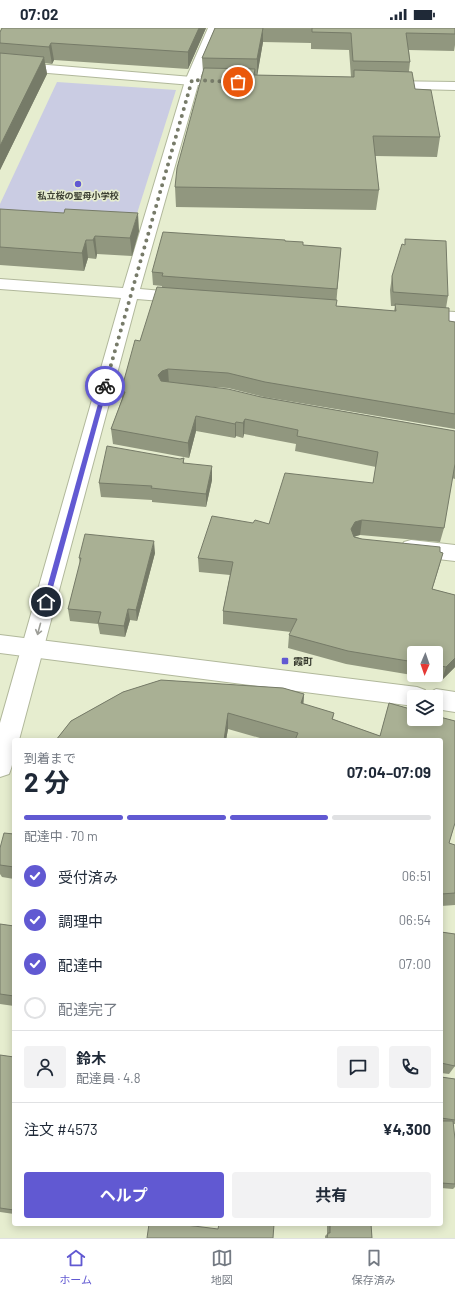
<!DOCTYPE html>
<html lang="ja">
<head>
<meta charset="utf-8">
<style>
  :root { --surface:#fff; --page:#f2f2f3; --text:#1f2937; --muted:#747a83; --line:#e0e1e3; --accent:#6159d2 }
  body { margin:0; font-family:Barlow,"Noto Sans JP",sans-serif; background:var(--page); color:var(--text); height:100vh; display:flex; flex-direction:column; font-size:15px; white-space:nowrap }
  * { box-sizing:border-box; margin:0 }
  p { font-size:13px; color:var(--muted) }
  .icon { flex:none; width:22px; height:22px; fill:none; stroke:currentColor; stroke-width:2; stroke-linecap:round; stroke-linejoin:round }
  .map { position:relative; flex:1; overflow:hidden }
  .side { position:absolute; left:12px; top:710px; width:431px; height:488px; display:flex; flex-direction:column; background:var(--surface); border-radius:4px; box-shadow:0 2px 10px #0003 }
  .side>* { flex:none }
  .needle { width:26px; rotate:182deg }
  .fabs { position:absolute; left:407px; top:618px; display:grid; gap:8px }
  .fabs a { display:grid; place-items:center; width:36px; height:36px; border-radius:4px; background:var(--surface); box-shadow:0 2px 10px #0003; font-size:20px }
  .pin { position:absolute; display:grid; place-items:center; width:34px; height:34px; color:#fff; margin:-17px; border:2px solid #fff; border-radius:50%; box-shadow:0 1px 4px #0007 }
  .courier { position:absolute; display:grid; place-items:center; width:40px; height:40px; margin:-20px; border:3px solid #6159d2; border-radius:50%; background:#fff; color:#222; box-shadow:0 1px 5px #0007 }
  .head em { font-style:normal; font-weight:700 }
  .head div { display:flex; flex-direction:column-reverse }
  .head { display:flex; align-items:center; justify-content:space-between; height:68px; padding:0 12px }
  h1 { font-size:26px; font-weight:700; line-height:30px }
  .bar { display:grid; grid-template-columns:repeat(4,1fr); gap:6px 4px; align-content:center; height:48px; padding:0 12px }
  .bar i { height:5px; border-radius:3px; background:var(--line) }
  .bar .active { background:var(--accent) }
  .bar p { grid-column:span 4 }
  .line { display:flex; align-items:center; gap:10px; padding:0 12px; border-top:1px solid var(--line) }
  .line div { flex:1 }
  .round { display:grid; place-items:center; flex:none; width:42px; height:42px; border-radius:4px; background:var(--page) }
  ol { padding:0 12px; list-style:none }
  li { display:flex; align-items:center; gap:12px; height:44px }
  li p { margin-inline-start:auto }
  li .icon { padding:4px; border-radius:50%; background:var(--accent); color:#fff; stroke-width:4 }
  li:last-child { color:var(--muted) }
  li i { width:22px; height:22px; border:2px solid var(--line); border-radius:50% }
  .button { display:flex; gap:8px; margin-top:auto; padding:8px 12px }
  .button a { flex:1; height:46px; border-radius:4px; background:var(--accent); color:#fff; font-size:16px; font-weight:700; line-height:46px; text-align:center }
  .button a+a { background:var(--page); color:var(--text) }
  .status { display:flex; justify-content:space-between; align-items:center; height:28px; padding:0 20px; background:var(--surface); direction:ltr }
  .status svg { height:11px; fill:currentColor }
  .dock { display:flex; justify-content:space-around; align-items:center; height:56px; border-top:1px solid var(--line); background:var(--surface); font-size:11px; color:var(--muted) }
  .dock a { display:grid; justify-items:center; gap:2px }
  .dock .active { color:var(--accent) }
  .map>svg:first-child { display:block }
  .green { fill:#cacce3 }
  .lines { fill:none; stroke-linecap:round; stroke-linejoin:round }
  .minor-casing { stroke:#b1b89b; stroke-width:2 }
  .tertiary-casing { stroke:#b1b89b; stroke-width:2 }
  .minor { fill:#fff; fill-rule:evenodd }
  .tertiary { fill:#fff; fill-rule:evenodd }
  .wall { fill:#91977f; fill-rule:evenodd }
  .shaded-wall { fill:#767b68 }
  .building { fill:#a9b094; stroke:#767b68 }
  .oneway { stroke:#9d9e98 }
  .route { fill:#6159d2 }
  .done { stroke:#777b69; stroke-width:4; stroke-dasharray:0 7.2 }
  .poi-dot { fill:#6159d2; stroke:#e6edcf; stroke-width:1.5 }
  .labels { text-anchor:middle; stroke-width:3; stroke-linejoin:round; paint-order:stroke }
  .far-poi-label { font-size:9px; font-weight:bold; fill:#3b3e32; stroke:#e6edcf }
  .poi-label { font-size:10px; font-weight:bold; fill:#3b3e32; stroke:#e6edcf; text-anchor:start }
</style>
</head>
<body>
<div class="status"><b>07:02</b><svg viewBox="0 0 49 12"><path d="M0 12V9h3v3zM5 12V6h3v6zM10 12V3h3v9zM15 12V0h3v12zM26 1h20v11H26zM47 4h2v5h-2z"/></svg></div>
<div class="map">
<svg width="455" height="1210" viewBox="0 0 455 1210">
  <rect width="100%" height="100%" fill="#e6edcf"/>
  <path class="green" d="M57,54l119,8 -42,133 -134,-10v-9z"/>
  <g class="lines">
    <defs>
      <path id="minor" d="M208,0h12l-21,53 -59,208 45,4 6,1 2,4 -2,4 -6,1 -48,-4 -118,441h-5c0,12 0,22 -5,34l-9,3v-54l121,-425 -121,-9v-10l123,9 62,-207z
        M418,282l37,2v10l-43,-3 -2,-4 2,-4z
        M411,512l44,5v16l-44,-5 -7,-2 -3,-6 3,-6z"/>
      <path id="tertiary" d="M0,33l192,16h38l5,1 2,3 -2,3 -5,1h-38l-192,-16z
        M384,53l71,1v8l-76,-2 -2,-3 2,-3z
        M0,607l417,52 8,3 2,4 9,-5 19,3v20l-19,-3v-12h-22v9l-414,-53z"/>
    </defs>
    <use href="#minor" class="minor-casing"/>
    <use href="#tertiary" class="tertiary-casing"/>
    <use href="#minor" class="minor"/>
    <use href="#tertiary" class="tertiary"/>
  </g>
  <path class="wall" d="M2,0h204l-18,41 -134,-9 -2,4 -7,-1 2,11 -47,96v-138z
    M215,0h240v17l-1,6 -45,-1 1,12 -1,9 6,18 25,48 -3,20 -62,-1 4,34 -3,20 -200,-3 -1,-20 28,-115 -1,-14zM263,14l48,1v6l38,1 2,27 -94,-2z
    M0,181l139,22 -7,25 -35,-2 -1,5 -8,-1 -4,13 -84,-6z
    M405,211l43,57 -2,12 3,13 6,1v107l-191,-32 -36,-9 -28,-2 255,45v48l-3,-1 -8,50 -4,14 -80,-7 -6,1 8,3 81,14 -11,36 23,6v72l-13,13 -96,-16 -58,-16 1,-13 2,-3 -68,-8v-13l7,-36 -31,-3 -1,-14 55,-35 16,1 104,-41 3,-16 -81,-16 1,-7 -52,-10 -1,4 -7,-2 -1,2 -39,-7 -7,27 -76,-14 -2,-15 11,-30 -1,-8 19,-50 22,-53v-2l-9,-1 -1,-13 133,-31 18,4 38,3 -5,58 58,5 1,-5h-4l-1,-16 2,-14 13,-31zM414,625h22v22h-22z
    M184,430v5l28,17 -6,27 -54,-5v-2l-51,-3 -2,-14z
    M155,525l-18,68 -7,-1 -5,17 -25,-3 -2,-10 -28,-3 -2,-12 12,-45 -1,-6z
    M161,652l122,8 21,6 -1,10 31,9 -1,6 47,17 9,-33 25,7v9h22v-3l19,5v102l-6,20 6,2v60l-14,1v-166h-174l-39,-11 -2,11h-170l15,-19 52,-29z
    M14,806v45l-12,-2 -2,-3v-26z
    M0,896l14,2v80l-14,-2z
    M441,904l14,2v132l-6,8 -8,-1z
    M0,1027l14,2v157l-14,-2z
    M441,1049l14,2v45h-2l2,15v48l-2,2 -12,-1z
    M327,1196h44l1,14h-47v-2l2,-2z"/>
  <path class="shaded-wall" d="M199,0h7l-18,41v-17z
    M263,0v14l-6,35v-18z
    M51,15l3,17 -2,4 -3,-17z
    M44,29l3,17 -47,96v-24z
    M138,185l1,18 -7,25 -2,-18z
    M95,208l2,18 -1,5 -3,-19z
    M86,212l2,18 -4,13 -2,-18z
    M168,341l1,15 -6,2 -5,-11 4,-4z
    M196,388v15l-7,27 -1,-15z
    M245,391l-1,15 -1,4v-15z
    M236,394v14l-1,2v-14z
    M212,438v14l-6,27v-13z
    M362,492l-2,15 -7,2 -2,-8 4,-7z
    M154,513l1,12 -18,68 -1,-11z
    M443,525l-4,14 -11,36 4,-14z
    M128,581l2,11 -5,17 -1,-11z
    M455,630v9l-13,13 4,-13z
    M304,666l-1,16 -2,-7z
    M228,685v16l-2,11h-2z"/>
  <path class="building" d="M2,0h197l-11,24 -137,-9 -2,4 -49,-4v-11z
    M215,0h48l-6,31 -55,-1z
    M312,0h143v6l-49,-1 4,29 -57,-1 -2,-28 -39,-1z
    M0,25l44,4 -44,89z
    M204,40l51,1 -1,6 100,2v-7l58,2 3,17 16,1 9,47 -67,-1 6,54 -204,-3 2,-19z
    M0,181l64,4 1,-4 73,4 -8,25 -35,-2 -2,4h-7l-4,13 -82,-6z
    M163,204l122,8v1l18,1v3l38,3 -4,41 -175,-13 1,-3 -11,-1z
    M405,211l41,2 2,55 -55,-4 -1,-16 10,-32 3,1z
    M157,259l180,13 -1,6 60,5 -1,-7 54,4v13l6,1v92l-190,-32 -37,-9 -60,-4 -6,2 -4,4 3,6 67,8 33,8 194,34v33l-11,64 -82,-8 -7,2 -4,7 3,8 8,2 78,8v5l3,1 -11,36 23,6v63l-9,9 -10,-2v-12h-22v9l-66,-11 -59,-16 8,-16 -74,-8 10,-49 -35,-4 14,-42 41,7 2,-3 14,4 16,-51 88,10 5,-31 -81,-16 1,-6 -53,-11 -2,4 -7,-1 -1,2 -39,-8 -8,27 -77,-14 14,-37 -4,-1 14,-51 5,1z
    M107,418l73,13 4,-1 -1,5 29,3 -6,28 -55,-6 1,-2 -53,-3z
    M85,506l69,7 -18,69 -8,-1 -4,17 -26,-3 3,-11 -33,-3 13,-51h-2z
    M161,652l122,8 21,6 -3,9 33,10 -2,6 48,17 9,-33 25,7v9h22v-3l19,5v102l-6,20 6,2v48l-14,1v-154h-146l3,-7 -70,-20 -4,27h-168l15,-19 52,-29z
    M4,805l10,1v33l-14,-2v-17z
    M0,896l14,2v70l-14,-2z
    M441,904l14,2v132l-14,-3z
    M0,1027l14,2v153l-14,-2z
    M441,1049l14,2v41l-14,-2z
    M441,1093h12l2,18v45l-14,-1z
    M149,1196h29l40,5 1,-5h55l-1,14h-126z
    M330,1196h41l1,14h-45l1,-5h2z"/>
  <defs><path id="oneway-shaft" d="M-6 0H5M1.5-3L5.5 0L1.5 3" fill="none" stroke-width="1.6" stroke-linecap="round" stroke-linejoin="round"/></defs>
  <use class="oneway" href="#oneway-shaft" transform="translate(39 601) rotate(105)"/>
  <path class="route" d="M105,356l3,2 -59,216 -3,3 -3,-3 60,-216z"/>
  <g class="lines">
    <path class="done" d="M105,358l87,-306 46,2"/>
  </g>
  <g class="poi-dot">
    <circle cx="78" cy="156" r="4"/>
    <rect x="281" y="629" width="8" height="8" rx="2"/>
  </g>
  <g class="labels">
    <g class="far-poi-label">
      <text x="78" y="171">私立桜の聖母小学校</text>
    </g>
    <g class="poi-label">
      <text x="293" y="637">霞町</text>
    </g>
  </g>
</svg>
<div class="fabs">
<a><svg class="needle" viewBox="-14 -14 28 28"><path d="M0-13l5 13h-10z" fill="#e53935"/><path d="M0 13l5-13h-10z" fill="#747a83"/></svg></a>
<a><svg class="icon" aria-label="layers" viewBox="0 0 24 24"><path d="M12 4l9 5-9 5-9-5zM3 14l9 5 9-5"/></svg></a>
</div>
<div class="pin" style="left:238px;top:54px;background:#ea580c"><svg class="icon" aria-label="bag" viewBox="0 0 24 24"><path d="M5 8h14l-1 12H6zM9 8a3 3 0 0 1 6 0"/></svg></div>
<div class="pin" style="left:46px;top:574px;background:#1f2937"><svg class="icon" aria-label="home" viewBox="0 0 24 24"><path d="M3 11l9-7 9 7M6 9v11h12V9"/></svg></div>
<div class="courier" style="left:105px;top:358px"><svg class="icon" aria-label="bike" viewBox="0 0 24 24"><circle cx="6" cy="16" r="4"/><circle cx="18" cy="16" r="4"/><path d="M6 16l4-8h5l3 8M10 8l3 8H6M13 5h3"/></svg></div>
<section class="side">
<div class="head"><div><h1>2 分</h1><p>到着まで</p></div><em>07:04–07:09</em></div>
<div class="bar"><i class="active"></i><i class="active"></i><i class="active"></i><i></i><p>配達中 · 70 m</p></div>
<ol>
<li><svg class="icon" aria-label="check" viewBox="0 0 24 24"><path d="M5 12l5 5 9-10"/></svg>受付済み<p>06:51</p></li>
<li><svg class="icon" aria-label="check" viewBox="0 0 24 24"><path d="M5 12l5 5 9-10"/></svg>調理中<p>06:54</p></li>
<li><svg class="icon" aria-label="check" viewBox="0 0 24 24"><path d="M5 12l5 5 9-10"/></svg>配達中<p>07:00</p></li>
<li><i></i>配達完了</li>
</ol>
<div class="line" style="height:72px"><a class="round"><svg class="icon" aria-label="person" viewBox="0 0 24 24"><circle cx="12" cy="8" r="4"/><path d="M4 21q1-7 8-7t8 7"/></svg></a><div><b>鈴木</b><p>配達員 · 4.8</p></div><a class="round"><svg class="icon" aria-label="chat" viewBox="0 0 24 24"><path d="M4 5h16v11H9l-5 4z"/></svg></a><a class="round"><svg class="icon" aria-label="phone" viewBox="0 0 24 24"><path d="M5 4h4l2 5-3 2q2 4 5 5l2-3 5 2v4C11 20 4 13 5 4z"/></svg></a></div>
<div class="line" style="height:52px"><div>注文 #4573</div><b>¥4,300</b></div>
<div class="button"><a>ヘルプ</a><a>共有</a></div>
</section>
</div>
<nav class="dock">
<a class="active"><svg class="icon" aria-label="home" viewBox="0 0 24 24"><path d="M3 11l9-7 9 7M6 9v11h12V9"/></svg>ホーム</a>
<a><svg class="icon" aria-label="map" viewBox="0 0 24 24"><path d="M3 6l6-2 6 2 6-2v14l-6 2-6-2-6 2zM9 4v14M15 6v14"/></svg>地図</a>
<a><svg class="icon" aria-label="saved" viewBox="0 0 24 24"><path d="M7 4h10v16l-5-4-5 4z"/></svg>保存済み</a>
</nav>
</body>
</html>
